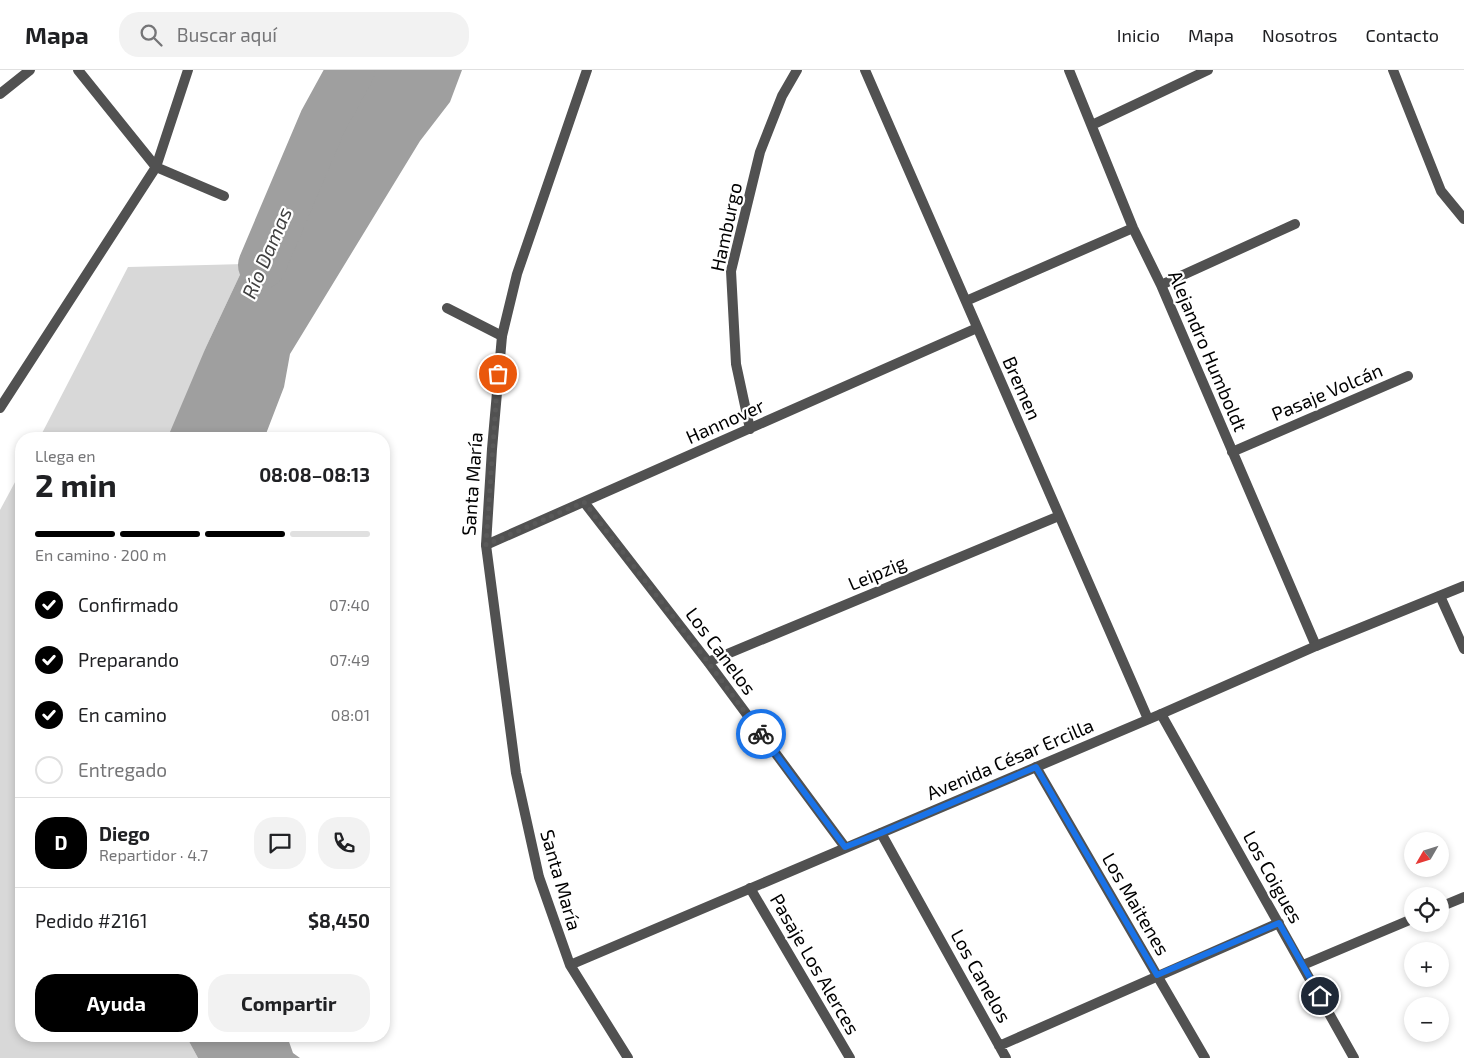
<!DOCTYPE html>
<html lang="es">
<head>
<meta charset="utf-8">
<style>
  :root { --surface:#fff; --page:#f2f2f2; --text:#202124; --muted:#757577; --line:#e0e0e0; --accent:#000 }
  body { margin:0; font-family:"Exo 2",sans-serif; background:var(--page); color:var(--text); height:100vh; display:flex; flex-direction:column; font-size:19px; white-space:nowrap }
  * { box-sizing:border-box; margin:0 }
  p { font-size:16px; color:var(--muted) }
  .icon { flex:none; width:28px; height:28px; fill:none; stroke:currentColor; stroke-width:2; stroke-linecap:round; stroke-linejoin:round }
  .map { position:relative; flex:1; overflow:hidden }
  .sheet { position:absolute; left:15px; top:362px; width:375px; height:610px; display:flex; flex-direction:column; background:var(--surface); border-radius:20px; box-shadow:0 2px 8px #0003 }
  .sheet>* { flex:none }
  .needle { width:32px; rotate:231deg }
  .fabs { position:absolute; left:1404px; top:762px; display:grid; gap:10px }
  .fabs a { display:grid; place-items:center; width:45px; height:45px; border-radius:50%; background:var(--surface); box-shadow:0 2px 8px #0003; font-size:25px }
  .pin { position:absolute; display:grid; place-items:center; width:42px; height:42px; color:#fff; margin:-21px; border:2px solid #fff; border-radius:50%; box-shadow:0 1px 5px #0007 }
  .courier { position:absolute; display:grid; place-items:center; width:50px; height:50px; margin:-25px; border:4px solid #1a73e8; border-radius:50%; background:#fff; color:#222; box-shadow:0 1px 6px #0007 }
  .headline em { font-style:normal; font-weight:700 }
  .headline div { display:flex; flex-direction:column-reverse }
  .headline { display:flex; align-items:center; justify-content:space-between; height:85px; padding:0 20px }
  h1 { font-size:32px; font-weight:700; line-height:38px }
  .bar { display:grid; grid-template-columns:repeat(4,1fr); gap:8px 5px; align-content:center; height:60px; padding:0 20px }
  .bar i { height:6px; border-radius:4px; background:var(--line) }
  .bar .on { background:var(--accent) }
  .bar p { grid-column:span 4 }
  .line { display:flex; align-items:center; gap:12px; padding:0 20px; border-top:1px solid var(--line) }
  .line div { flex:1 }
  .round { display:grid; place-items:center; flex:none; width:52px; height:52px; border-radius:20px; background:var(--page) }
  ol { padding:0 20px; list-style:none }
  li { display:flex; align-items:center; gap:15px; height:55px }
  li p { margin-inline-start:auto }
  li .icon { padding:5px; border-radius:50%; background:var(--accent); color:#fff; stroke-width:4 }
  li:last-child { color:var(--muted) }
  li i { width:28px; height:28px; border:2px solid var(--line); border-radius:50% }
  .primary-button { display:flex; gap:10px; margin-top:auto; padding:10px 20px }
  .primary-button a { flex:1; height:58px; border-radius:20px; background:var(--accent); color:#fff; font-size:20px; font-weight:700; line-height:58px; text-align:center }
  .primary-button a+a { background:var(--page); color:var(--text) }
  header { display:flex; align-items:center; gap:30px; box-sizing:border-box; height:70px; padding:0 25px; background:var(--surface); border-bottom:1px solid var(--line) }
  header strong { font-size:24px }
  nav { display:flex; gap:28px; margin-inline-start:auto; font-size:18px }
  .search { width:350px; height:45px; background:var(--page); display:flex; align-items:center; gap:12px; box-sizing:border-box; padding:0 18px; border-radius:20px; color:var(--muted); font-size:19px }
  .map>svg:first-child { display:block }
  .green { fill:#d8d8d8 }
  .water { fill:#9f9f9f }
  .lines { fill:none; stroke-linecap:round; stroke-linejoin:round }
  .river { stroke:#9f9f9f; stroke-width:48 }
  .minor { stroke:#515151; stroke-width:10 }
  .tertiary { stroke:#515151; stroke-width:10 }
  .done { stroke:#595959; stroke-width:5; stroke-dasharray:0 9 }
  .route { stroke:#1a73e8; stroke-width:6 }
  .labels { text-anchor:middle; stroke-width:4.5; stroke-linejoin:round; paint-order:stroke }
  .street-label { font-size:19px; fill:#000; stroke:#fff }
  .water-label { font-size:20px; font-style:italic; fill:#404040; stroke:#fff }
</style>
</head>
<body>
<header>
<strong>Mapa</strong>
<div class="search"><svg class="icon" aria-label="search" viewBox="0 0 24 24"><circle cx="10" cy="10" r="6"/><path d="M15 15l6 6"/></svg>Buscar aquí</div>
<nav><a>Inicio</a><a>Mapa</a><a>Nosotros</a><a>Contacto</a></nav>
</header>
<div class="map">
<svg width="1464" height="988" viewBox="0 0 1464 988">
  <rect width="100%" height="100%" fill="#fff"/>
  <path class="green" d="M245,194l-39,83 -23,71 -10,21h-134l89,-172z
    M21,401v565h165l12,22h-198v-548z"/>
  <path class="water" d="M364,0h98l-12,32 -30,39 -130,213 -6,33 -20,52h-97l39,-92 39,-83 88,-123z
    M186,966h101l6,17 7,5h-102z"/>
  <g class="lines">
    <path class="river" d="M262,195l61,-144 28,-51"/>
    <path class="minor" d="M78,0l78,97 68,29
      M865,0l283,649
      M1069,0l64,158 28,57 155,361
      M1393,0l48,121 23,28
      M0,24l30,-24
      M1092,55l116,-55
      M1161,215l134,-61
      M966,231l167,-73
      M447,238l55,28
      M0,338l156,-241 32,-97
      M750,359l-14,-65 -5,-93 29,-119 22,-56 15,-26
      M1232,382l176,-76
      M584,432l124,160 137,185
      M486,475l491,-217
      M1440,526l24,53
      M708,592l351,-146
      M1161,644l193,344
      M1036,697l169,291
      M881,763l125,225
      M750,818l100,170
      M1440,837l24,-10
      M1303,895l109,-46
      M999,976l280,-123"/>
    <path class="tertiary" d="M587,0l-70,204 -15,62 -10,113 -6,96 30,228 23,104 31,88 58,93
      M570,895l591,-251 155,-68 148,-60"/>
  </g>
  <g class="lines">
    <path class="done" d="M498,304l-12,171 98,-43 124,160 53,72"/>
    <path class="route" d="M761,664l84,113 36,-14 155,-66 121,208 122,-52 41,73"/>
  </g>
  <g class="labels">
    <g class="street-label">
      <text transform="translate(726 157) rotate(-78)" y="7">Hamburgo</text>
      <text transform="translate(1208 281) rotate(67)" y="7">Alejandro Humboldt</text>
      <text transform="translate(1022 318) rotate(66)" y="7">Bremen</text>
      <text transform="translate(1327 322) rotate(-23)" y="7">Pasaje Volcán</text>
      <text transform="translate(725 351) rotate(-24)" y="7">Hannover</text>
      <text transform="translate(472 414) rotate(-86)" y="7">Santa María</text>
      <text transform="translate(877 503) rotate(-23)" y="7">Leipzig</text>
      <text transform="translate(721 581) rotate(53)" y="7">Los Canelos</text>
      <text transform="translate(1010 689) rotate(-23)" y="7">Avenida César Ercilla</text>
      <text transform="translate(1273 807) rotate(61)" y="7">Los Coigues</text>
      <text transform="translate(561 810) rotate(74)" y="7">Santa María</text>
      <text transform="translate(1136 834) rotate(60)" y="7">Los Maitenes</text>
      <text transform="translate(815 894) rotate(60)" y="7">Pasaje Los Alerces</text>
      <text transform="translate(981 906) rotate(61)" y="7">Los Canelos</text>
    </g>
    <g class="water-label">
      <text transform="translate(267 183) rotate(-67)" y="7">Río Damas</text>
    </g>
  </g>
</svg>
<div class="fabs">
<a><svg class="needle" viewBox="-14 -14 28 28"><path d="M0-13l5 13h-10z" fill="#e53935"/><path d="M0 13l5-13h-10z" fill="#757577"/></svg></a>
<a><svg class="icon" aria-label="locate" viewBox="0 0 24 24"><circle cx="12" cy="12" r="6"/><path d="M12 2v4M12 18v4M2 12h4M18 12h4"/></svg></a>
<a>+</a>
<a>−</a>
</div>
<div class="pin" style="left:498px;top:304px;background:#ea580c"><svg class="icon" aria-label="bag" viewBox="0 0 24 24"><path d="M5 8h14l-1 12H6zM9 8a3 3 0 0 1 6 0"/></svg></div>
<div class="pin" style="left:1320px;top:926px;background:#1f2937"><svg class="icon" aria-label="home" viewBox="0 0 24 24"><path d="M3 11l9-7 9 7M6 9v11h12V9"/></svg></div>
<div class="courier" style="left:761px;top:664px"><svg class="icon" aria-label="bike" viewBox="0 0 24 24"><circle cx="6" cy="16" r="4"/><circle cx="18" cy="16" r="4"/><path d="M6 16l4-8h5l3 8M10 8l3 8H6M13 5h3"/></svg></div>
<section class="sheet">
<div class="headline"><div><h1>2 min</h1><p>Llega en</p></div><em>08:08–08:13</em></div>
<div class="bar"><i class="on"></i><i class="on"></i><i class="on"></i><i></i><p>En camino · 200 m</p></div>
<ol>
<li><svg class="icon" aria-label="check" viewBox="0 0 24 24"><path d="M5 12l5 5 9-10"/></svg>Confirmado<p>07:40</p></li>
<li><svg class="icon" aria-label="check" viewBox="0 0 24 24"><path d="M5 12l5 5 9-10"/></svg>Preparando<p>07:49</p></li>
<li><svg class="icon" aria-label="check" viewBox="0 0 24 24"><path d="M5 12l5 5 9-10"/></svg>En camino<p>08:01</p></li>
<li><i></i>Entregado</li>
</ol>
<div class="line" style="height:90px"><b class="round" style="background:var(--accent);color:#fff">D</b><div><b>Diego</b><p>Repartidor · 4.7</p></div><a class="round"><svg class="icon" aria-label="chat" viewBox="0 0 24 24"><path d="M4 5h16v11H9l-5 4z"/></svg></a><a class="round"><svg class="icon" aria-label="phone" viewBox="0 0 24 24"><path d="M5 4h4l2 5-3 2q2 4 5 5l2-3 5 2v4C11 20 4 13 5 4z"/></svg></a></div>
<div class="line" style="height:65px"><div>Pedido #2161</div><b>$8,450</b></div>
<div class="primary-button"><a>Ayuda</a><a>Compartir</a></div>
</section>
</div>
</body>
</html>
